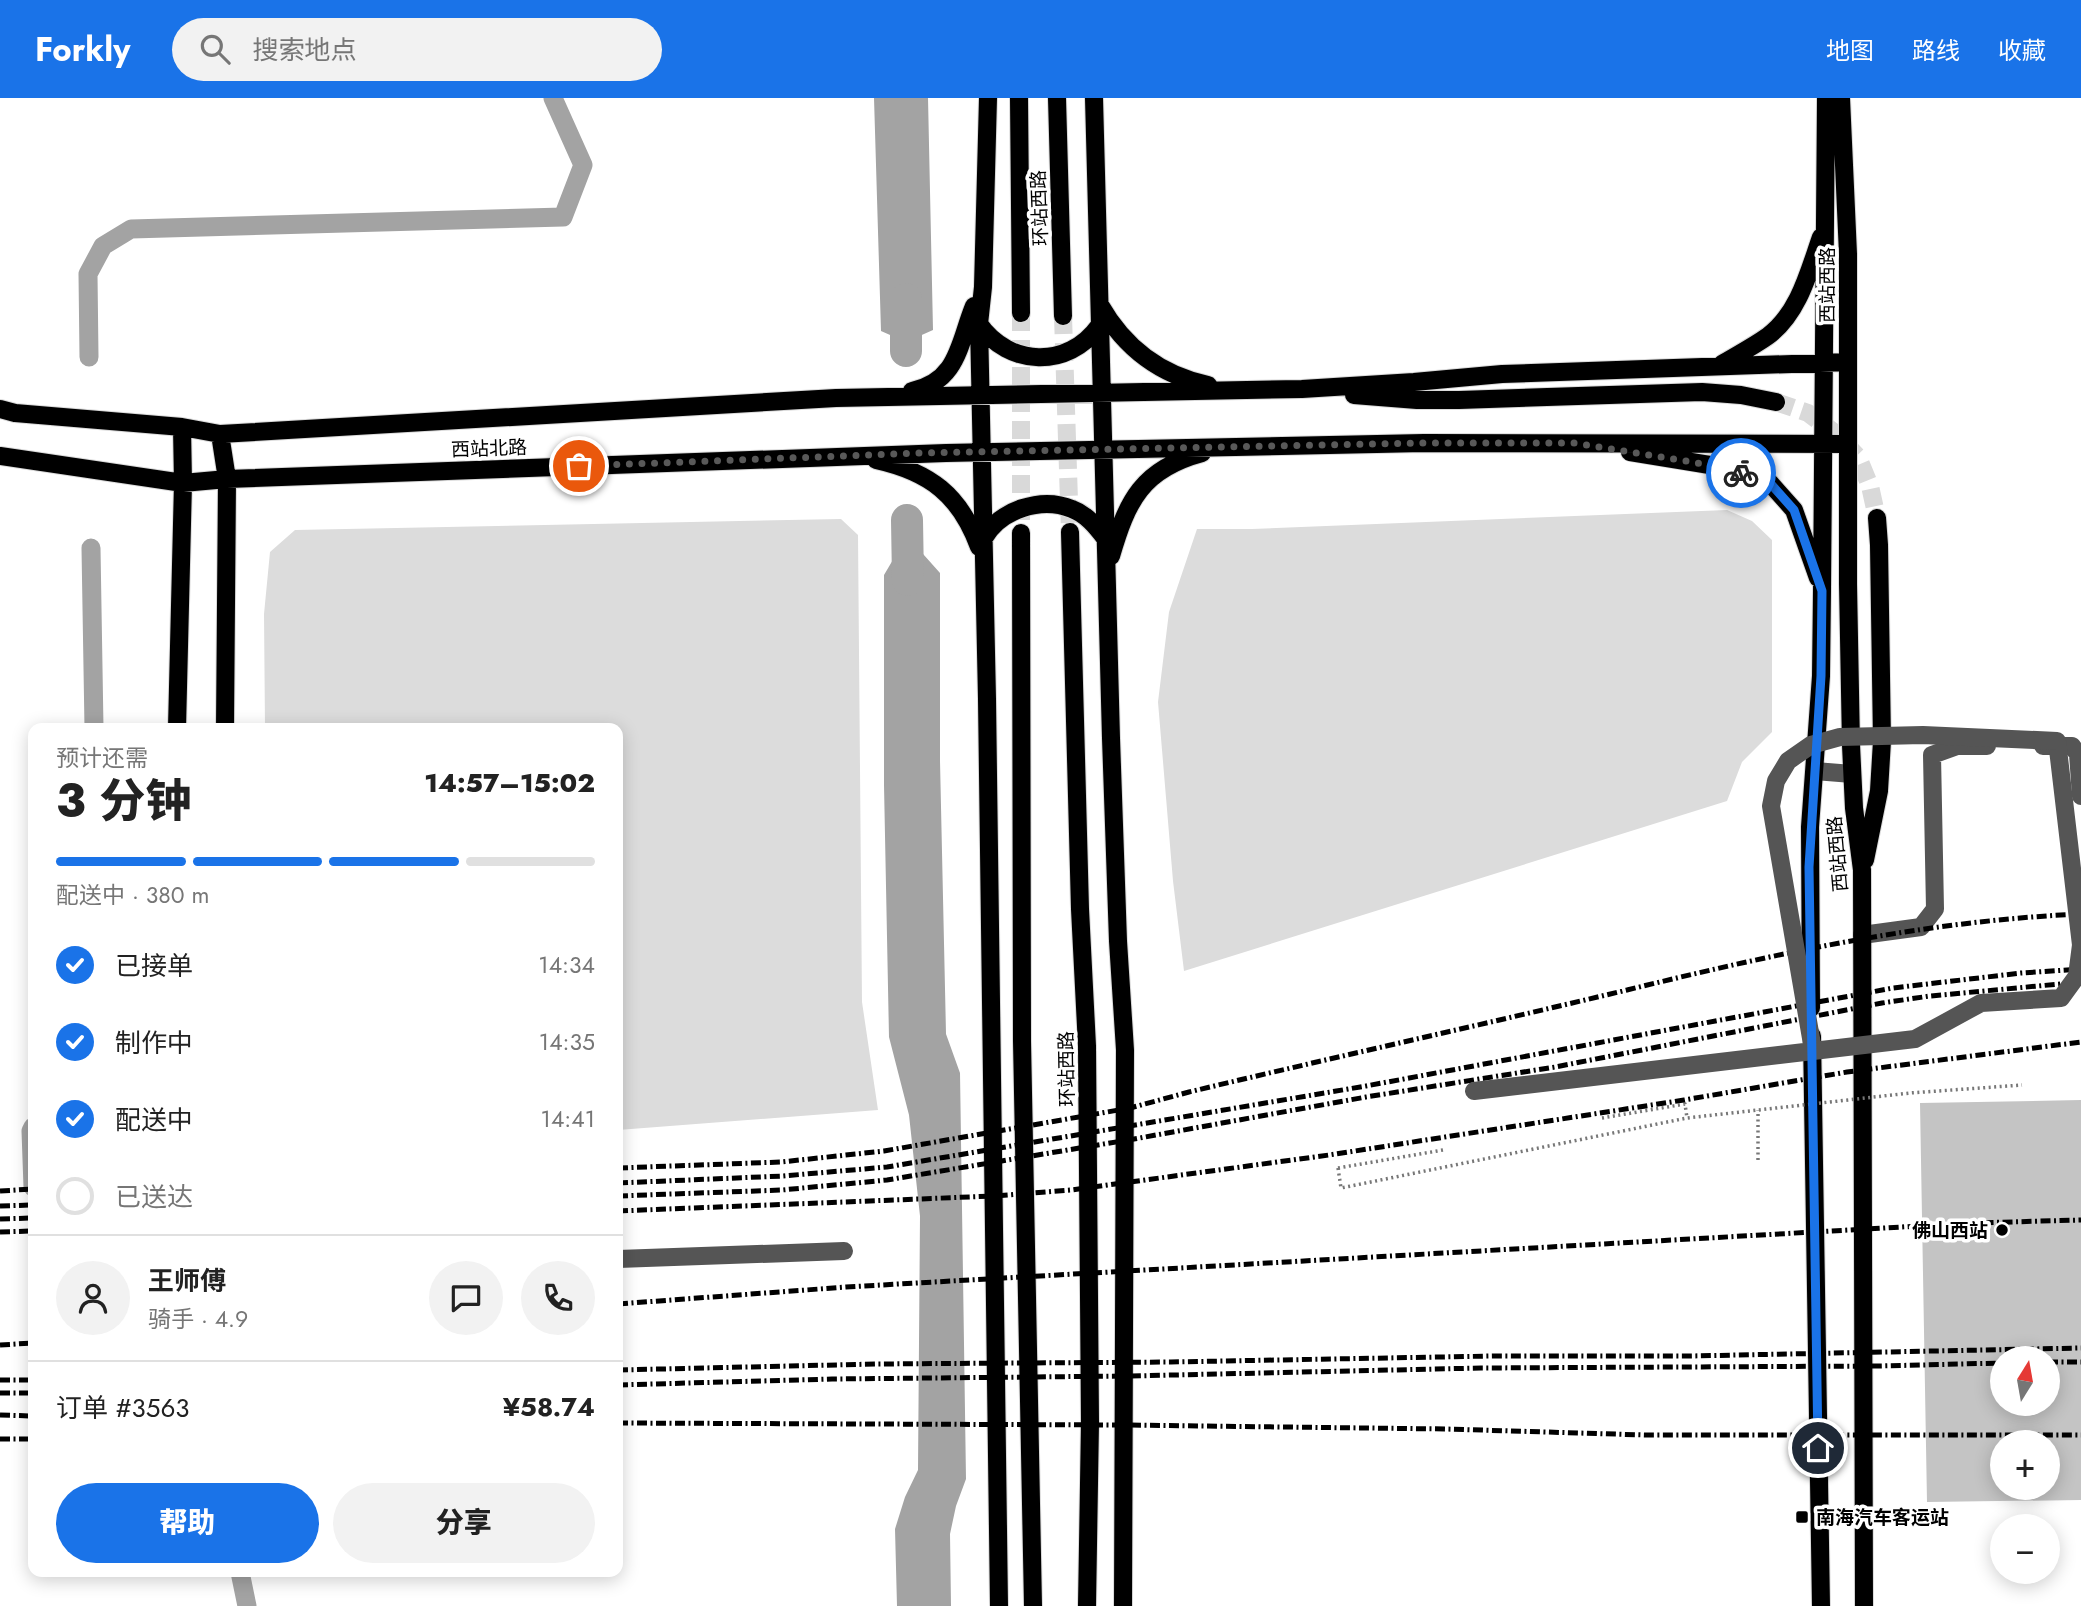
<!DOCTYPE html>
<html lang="zh">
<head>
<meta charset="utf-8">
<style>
  :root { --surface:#fff; --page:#f2f2f2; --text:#222; --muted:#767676; --line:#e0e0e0; --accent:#1a73e8 }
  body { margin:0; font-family:Jost,"Noto Sans SC",sans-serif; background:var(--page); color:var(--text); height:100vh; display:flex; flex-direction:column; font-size:26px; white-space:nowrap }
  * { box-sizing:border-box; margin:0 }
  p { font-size:23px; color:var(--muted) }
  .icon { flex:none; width:38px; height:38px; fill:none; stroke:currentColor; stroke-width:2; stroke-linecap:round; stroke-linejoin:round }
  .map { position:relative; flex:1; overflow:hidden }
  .sheet { position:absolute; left:28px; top:625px; width:595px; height:854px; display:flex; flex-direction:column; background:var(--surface); border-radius:14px; box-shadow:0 4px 18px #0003 }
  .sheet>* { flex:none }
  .needle { width:46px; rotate:11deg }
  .fabs { position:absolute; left:1990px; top:1248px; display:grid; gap:14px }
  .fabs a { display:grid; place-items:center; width:70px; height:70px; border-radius:50%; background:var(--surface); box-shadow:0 4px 18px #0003; font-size:35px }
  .pin { position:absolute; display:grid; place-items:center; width:60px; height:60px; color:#fff; margin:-30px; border:4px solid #fff; border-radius:50%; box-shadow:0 2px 7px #0007 }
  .courier { position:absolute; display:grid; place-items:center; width:70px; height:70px; margin:-35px; border:5px solid #1a73e8; border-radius:50%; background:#fff; color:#222; box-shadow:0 2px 9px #0007 }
  .overview em { font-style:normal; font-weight:800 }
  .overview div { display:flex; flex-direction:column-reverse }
  .overview { display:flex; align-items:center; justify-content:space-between; height:119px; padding:0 28px }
  h1 { font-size:46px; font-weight:800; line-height:52px }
  .bar { display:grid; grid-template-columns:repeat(4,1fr); gap:10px 7px; align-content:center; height:84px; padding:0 28px }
  .bar i { height:9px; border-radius:5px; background:var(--line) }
  .bar .current { background:var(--accent) }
  .bar p { grid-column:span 4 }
  .line { display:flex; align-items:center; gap:18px; padding:0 28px; border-top:2px solid var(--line) }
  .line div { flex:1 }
  .round { display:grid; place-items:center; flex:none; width:74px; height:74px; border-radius:37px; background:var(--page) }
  ol { padding:0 28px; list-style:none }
  li { display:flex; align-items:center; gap:21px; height:77px }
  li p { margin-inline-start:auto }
  li .icon { padding:7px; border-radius:50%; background:var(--accent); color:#fff; stroke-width:4 }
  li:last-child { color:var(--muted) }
  li i { width:38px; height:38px; border:4px solid var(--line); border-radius:50% }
  .button { display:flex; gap:14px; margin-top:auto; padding:14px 28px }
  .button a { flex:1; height:80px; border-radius:42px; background:var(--accent); color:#fff; font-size:28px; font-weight:800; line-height:80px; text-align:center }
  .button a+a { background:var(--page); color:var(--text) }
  header { display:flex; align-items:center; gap:42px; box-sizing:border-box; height:98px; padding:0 35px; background:var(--accent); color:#fff }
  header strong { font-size:33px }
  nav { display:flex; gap:38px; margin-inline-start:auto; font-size:24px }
  .search { width:490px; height:63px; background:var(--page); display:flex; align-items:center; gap:18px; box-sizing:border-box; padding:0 24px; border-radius:38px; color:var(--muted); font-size:26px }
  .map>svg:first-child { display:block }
  .green { fill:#dcdcdc }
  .water { fill:#a3a3a3 }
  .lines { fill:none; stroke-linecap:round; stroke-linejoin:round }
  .canal { stroke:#a3a3a3; stroke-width:19 }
  .river { stroke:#a3a3a3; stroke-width:32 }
  .building { fill:#c4c4c4; fill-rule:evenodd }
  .major-tunnel { stroke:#d9d9d9; stroke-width:18; stroke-dasharray:18 9; stroke-linecap:butt }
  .major-casing { stroke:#dbdbdb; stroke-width:20 }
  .path { stroke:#777; stroke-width:3.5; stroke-dasharray:2 3.5; stroke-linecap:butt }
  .minor { stroke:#555; stroke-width:18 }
  .major { stroke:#000; stroke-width:18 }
  .rail { stroke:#000; stroke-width:5; stroke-dasharray:10 3.5 2 3.5; stroke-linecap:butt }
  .path-bridge { stroke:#777; stroke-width:3.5; stroke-dasharray:2 3.5; stroke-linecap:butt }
  .minor-bridge { stroke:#555; stroke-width:18 }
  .done { stroke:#595959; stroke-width:7; stroke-dasharray:0 12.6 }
  .route { stroke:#1a73e8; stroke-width:9 }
  .poi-dot { fill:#000; stroke:#fff; stroke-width:2.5 }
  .labels { text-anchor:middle; stroke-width:7; stroke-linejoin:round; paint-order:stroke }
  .street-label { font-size:19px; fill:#000; stroke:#fff }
  .poi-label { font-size:19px; font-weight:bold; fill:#000; stroke:#fff; text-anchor:end }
</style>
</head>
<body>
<header>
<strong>Forkly</strong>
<div class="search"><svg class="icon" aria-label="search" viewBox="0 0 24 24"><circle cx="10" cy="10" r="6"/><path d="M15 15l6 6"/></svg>搜索地点</div>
<nav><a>地图</a><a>路线</a><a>收藏</a></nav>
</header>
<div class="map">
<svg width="2081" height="1508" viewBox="0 0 2081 1508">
  <rect width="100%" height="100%" fill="#fff"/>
  <path class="green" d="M1727,412l25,11 20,19v192l-30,30 -15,39 -543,170 -11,-90 -15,-179 11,-90 28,-83h55z
    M841,421l17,16 4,467 16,108 -260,20v-402h-353l-1,-114 6,-62 25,-22z"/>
  <path class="water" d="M874,0h54l5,232 -27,12 -25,-11z
    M907,438l33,37v188l6,273 14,39 6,406 -10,27 -6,28 1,72h-54l-2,-77 10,-32 13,-27 2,-254 -11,-101 -20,-78 -5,-252v-210z"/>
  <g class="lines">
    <path class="canal" d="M89,259l-1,-83 15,-28 28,-17 432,-12 20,-52 -30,-67
      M91,450l3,180
      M33,1029l-2,4 2,56
      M240,1474l7,34"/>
    <path class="river" d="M906,201v52
      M907,422l1,60"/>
  </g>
  <path class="building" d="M2081,1002v400l-154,2 -7,-399zM2002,1260h46v46h-46zM2002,1344h46v46h-46z"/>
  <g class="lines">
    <path class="major-tunnel" d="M1021,215v220
      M1063,218l7,216
      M1776,304l32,11 27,20 23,24 12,29 7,32"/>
    <defs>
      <path id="major" d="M988,0l-5,189 -4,37 8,375 12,907
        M1019,0l2,215
        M1057,0l6,218
        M1094,0l17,640 7,203 7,109 -2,556
        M1841,0l7,156v330l3,161 3,63 8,62 2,736
        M1100,207c24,42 60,70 108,80
        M979,226c30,43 89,45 120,2
        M1722,266c15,-9 32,-18 46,-28 31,-23 41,-65 53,-99
        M912,293c47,-10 47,-49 62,-85
        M1354,297l63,5h42l243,-8 39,3 35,7
        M0,311l15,4 167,14 38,7 616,-36 466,-9 112,-7 88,-8 346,-12
        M220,336l7,45 -2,249
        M1630,354l92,15 48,16 24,27 24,68
        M0,358l183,27 44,-4 719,-26 478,-10 424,1
        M876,362c54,12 84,35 103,87
        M1070,434l10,377 7,137 3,376 -3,184
        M1021,435l1,508 11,565
        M984,440c16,-28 57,-42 88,-29 14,5 24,17 33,29
        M1111,458c16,-55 31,-87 91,-103
        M177,630l6,-245 -1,-56
        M1865,762l14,-69 3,-50 -3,-196 -2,-27
        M1811,910l-1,-181 11,-151 1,-85 4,-493
        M1812,938l9,570"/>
    </defs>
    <use href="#major" class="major-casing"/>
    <path class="path" d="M1602,1020l83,-14 2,14
      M1758,1062v-50
      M1338,1070l105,-18"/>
    <path class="minor" d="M2043,648h29l6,8 3,42
      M1815,673l37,3
      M1862,837l59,-8 14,-18 -3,-154 25,-9h30
      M618,1161l226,-8"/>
    <use href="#major" class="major"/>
    <path class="rail" d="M618,1070l163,-6 103,-11 246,-43 59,-16c146,-35 292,-67 438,-102 151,-37 298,-69 454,-76
      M618,1085l165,-7 104,-9 479,-81 527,-98 128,-15 60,-4
      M0,1093l33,-2
      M618,1098l164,-6 105,-10 247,-41 232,-42 189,-30 327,-64 48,-7 151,-14
      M0,1108l33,-1
      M618,1113l376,-15 77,-6 258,-35 355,-55 163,-28 234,-30
      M0,1121l33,-1
      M0,1134l33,-1
      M618,1206l228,-17 1126,-64 109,-3
      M0,1247l33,-2
      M2048,1264h33
      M618,1272l258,-6 295,-2 322,-6h197l391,-8
      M0,1282h33
      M618,1287l214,-6 298,-3 351,-8 399,-2 122,-3
      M0,1295h33
      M0,1317l33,1
      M618,1325l503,2 325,4 199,6h436
      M0,1341h33"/>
    <path class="path-bridge" d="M1338,1070l3,20 346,-70 223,-25 112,-8"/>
    <path class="minor-bridge" d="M1474,993l441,-52 66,-36 80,-5 16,-22 4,-31 -24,-204 -134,-6 -83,2 -29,8 -23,16 -12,20 -5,25 41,238"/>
  </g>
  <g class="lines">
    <path class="done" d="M579,368l342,-13 503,-10h151l147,24 19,6"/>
    <path class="route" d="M1741,375l29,10 24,27 28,81 -1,85 -12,191 9,581"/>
  </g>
  <g class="poi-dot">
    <circle cx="2002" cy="1132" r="7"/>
    <rect x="1795" y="1412" width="14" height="14" rx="3.5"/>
  </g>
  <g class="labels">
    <g class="street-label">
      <text transform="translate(1039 110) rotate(-92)" y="7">环站西路</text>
      <text transform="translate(1827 187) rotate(-90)" y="7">西站西路</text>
      <text transform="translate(489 350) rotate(-2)" y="7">西站北路</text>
      <text transform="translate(1837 756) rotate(-95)" y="7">西站西路</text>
      <text transform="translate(1066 971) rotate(-91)" y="7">环站西路</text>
    </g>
    <g class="poi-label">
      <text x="1988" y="1139">佛山西站</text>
      <text x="1816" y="1426" text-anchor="start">南海汽车客运站</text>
    </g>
  </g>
</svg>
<div class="fabs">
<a><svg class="needle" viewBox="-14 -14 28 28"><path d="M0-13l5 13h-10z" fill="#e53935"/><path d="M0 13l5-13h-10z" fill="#767676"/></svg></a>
<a>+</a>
<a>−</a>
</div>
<div class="pin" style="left:579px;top:368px;background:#ea580c"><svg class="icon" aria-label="bag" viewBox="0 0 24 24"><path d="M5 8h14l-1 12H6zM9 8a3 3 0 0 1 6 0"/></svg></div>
<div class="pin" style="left:1818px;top:1350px;background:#1f2937"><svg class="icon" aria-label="home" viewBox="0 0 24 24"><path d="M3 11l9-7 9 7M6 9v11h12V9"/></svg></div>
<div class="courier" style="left:1741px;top:375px"><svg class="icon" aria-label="bike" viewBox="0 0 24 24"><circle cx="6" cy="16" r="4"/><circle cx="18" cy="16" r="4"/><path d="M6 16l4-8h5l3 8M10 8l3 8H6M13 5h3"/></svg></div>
<section class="sheet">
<div class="overview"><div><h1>3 分钟</h1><p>预计还需</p></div><em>14:57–15:02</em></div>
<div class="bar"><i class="current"></i><i class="current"></i><i class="current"></i><i></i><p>配送中 · 380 m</p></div>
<ol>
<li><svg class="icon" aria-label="check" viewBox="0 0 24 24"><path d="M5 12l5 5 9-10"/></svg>已接单<p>14:34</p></li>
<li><svg class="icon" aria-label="check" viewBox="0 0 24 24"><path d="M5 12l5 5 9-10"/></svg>制作中<p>14:35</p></li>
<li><svg class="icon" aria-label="check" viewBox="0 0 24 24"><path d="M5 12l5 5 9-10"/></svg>配送中<p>14:41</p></li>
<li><i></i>已送达</li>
</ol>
<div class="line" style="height:126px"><a class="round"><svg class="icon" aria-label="person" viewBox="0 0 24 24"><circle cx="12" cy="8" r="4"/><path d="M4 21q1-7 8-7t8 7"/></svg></a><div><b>王师傅</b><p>骑手 · 4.9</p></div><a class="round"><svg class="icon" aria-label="chat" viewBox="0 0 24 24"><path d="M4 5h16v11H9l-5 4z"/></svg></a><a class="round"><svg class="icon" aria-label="phone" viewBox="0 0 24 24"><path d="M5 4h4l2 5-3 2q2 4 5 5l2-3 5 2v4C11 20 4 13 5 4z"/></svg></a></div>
<div class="line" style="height:91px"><div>订单 #3563</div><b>¥58.74</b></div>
<div class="button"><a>帮助</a><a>分享</a></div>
</section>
</div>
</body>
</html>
